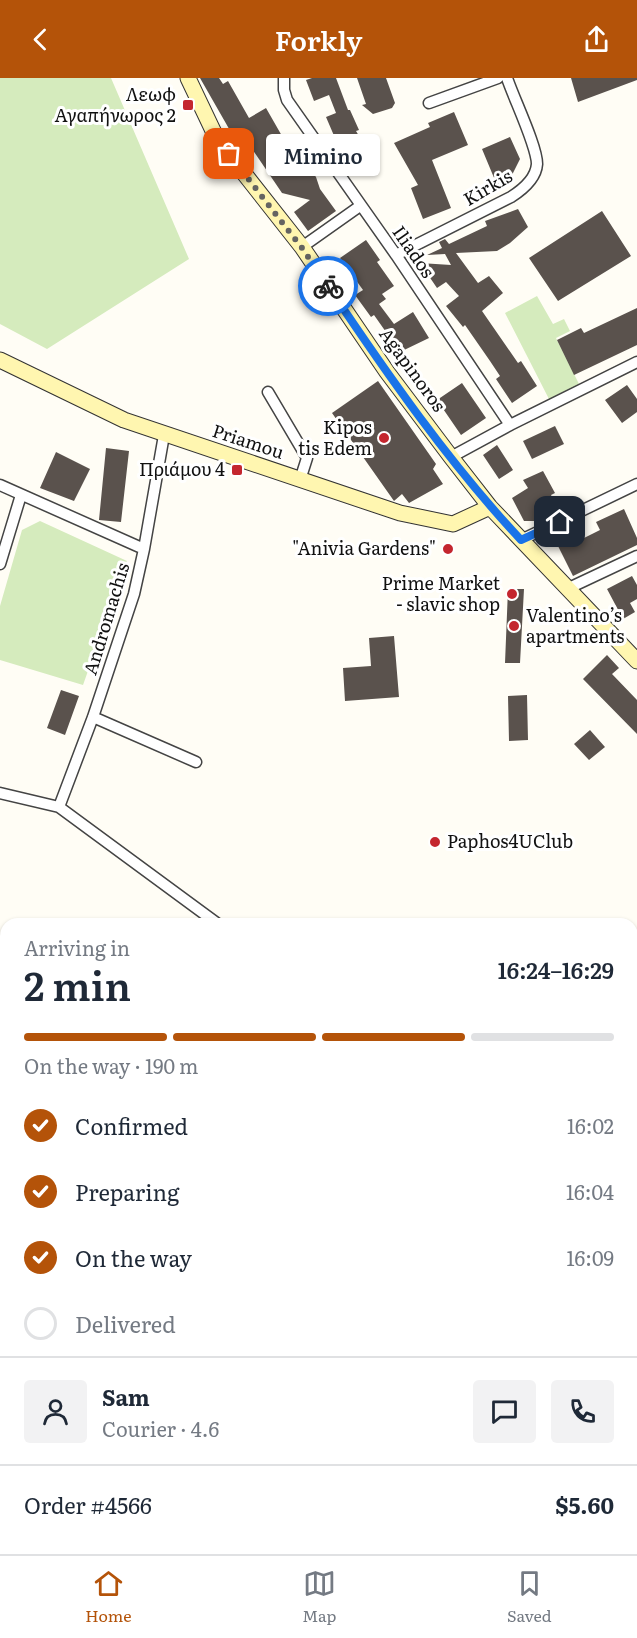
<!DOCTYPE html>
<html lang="en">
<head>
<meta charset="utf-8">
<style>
  :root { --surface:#fff; --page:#f2f2f3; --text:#1f2937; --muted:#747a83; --line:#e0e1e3; --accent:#b45309 }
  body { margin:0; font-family:Literata,serif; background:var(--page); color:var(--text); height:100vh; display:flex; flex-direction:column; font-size:22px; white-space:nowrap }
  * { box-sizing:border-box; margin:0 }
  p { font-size:20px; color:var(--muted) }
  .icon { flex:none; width:33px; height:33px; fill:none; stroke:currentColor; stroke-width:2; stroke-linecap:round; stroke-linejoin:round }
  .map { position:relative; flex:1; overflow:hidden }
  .details { position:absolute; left:0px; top:840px; width:638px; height:636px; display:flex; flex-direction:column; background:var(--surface); border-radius:18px 18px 0 0; box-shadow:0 2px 4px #0004 }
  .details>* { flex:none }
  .pin { position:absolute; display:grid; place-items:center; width:51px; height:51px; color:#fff; margin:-26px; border-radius:12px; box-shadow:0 3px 9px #0006 }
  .courier { position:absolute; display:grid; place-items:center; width:60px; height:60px; margin:-30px; border:4px solid #1a73e8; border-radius:50%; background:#fff; color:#222; box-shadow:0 2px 8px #0007 }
  .bubble { position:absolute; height:42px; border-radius:6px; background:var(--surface); box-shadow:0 2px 4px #0004; font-size:20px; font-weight:600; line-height:42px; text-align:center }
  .headline em { font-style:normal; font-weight:600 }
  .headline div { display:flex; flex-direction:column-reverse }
  .headline { display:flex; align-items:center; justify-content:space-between; height:102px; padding:0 24px }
  h1 { font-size:39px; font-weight:600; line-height:45px }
  .bar { display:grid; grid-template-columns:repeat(4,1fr); gap:9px 6px; align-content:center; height:72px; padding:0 24px }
  .bar i { height:8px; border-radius:4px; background:var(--line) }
  .bar .active { background:var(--accent) }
  .bar p { grid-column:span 4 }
  .line { display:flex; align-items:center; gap:15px; padding:0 24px; border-top:2px solid var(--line) }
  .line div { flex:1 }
  .round { display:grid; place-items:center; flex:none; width:63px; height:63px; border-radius:6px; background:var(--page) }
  ol { padding:0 24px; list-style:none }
  li { display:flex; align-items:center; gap:18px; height:66px }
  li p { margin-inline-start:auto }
  li .icon { padding:6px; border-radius:50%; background:var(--accent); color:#fff; stroke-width:4 }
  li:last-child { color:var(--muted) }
  li i { width:33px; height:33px; border:3px solid var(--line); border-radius:50% }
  header { display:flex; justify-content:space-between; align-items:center; height:78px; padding:0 24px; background:var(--accent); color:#fff; font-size:27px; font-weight:600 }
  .tabs { display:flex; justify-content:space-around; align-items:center; height:84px; border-top:2px solid var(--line); background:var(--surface); font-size:16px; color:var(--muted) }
  .tabs a { display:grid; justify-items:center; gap:3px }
  .tabs .active { color:var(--accent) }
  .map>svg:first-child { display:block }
  .green { fill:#d5ebbd }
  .cemetery { fill:#d9e3c4 }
  .building { fill:#5a524d }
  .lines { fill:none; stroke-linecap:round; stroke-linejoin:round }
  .street-casing { stroke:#444; stroke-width:13 }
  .secondary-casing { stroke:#333; stroke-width:17 }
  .street { stroke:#fff; stroke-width:10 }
  .secondary { stroke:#fff6b0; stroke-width:15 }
  .done { stroke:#646461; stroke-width:6; stroke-dasharray:0 10.8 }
  .route { stroke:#1a73e8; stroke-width:8 }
  .poi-dot { fill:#c4262e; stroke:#fff; stroke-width:2 }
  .labels { text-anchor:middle; stroke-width:6; stroke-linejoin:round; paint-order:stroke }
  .poi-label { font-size:18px; fill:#111; stroke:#fff; text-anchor:end }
  .street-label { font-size:18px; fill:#111; stroke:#fff }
</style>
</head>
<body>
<header><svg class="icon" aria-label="back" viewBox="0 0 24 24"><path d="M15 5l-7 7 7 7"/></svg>Forkly<svg class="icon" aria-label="share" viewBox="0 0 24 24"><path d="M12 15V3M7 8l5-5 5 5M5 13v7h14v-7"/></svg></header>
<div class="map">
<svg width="637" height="1476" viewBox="0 0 637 1476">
  <rect width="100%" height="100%" fill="#fffdf5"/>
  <path class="green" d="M0,0h111l78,181 -142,90 -47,-25z
    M537,218l16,28 11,-5 6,12 -14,7 24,48 -30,15 -45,-88z
    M40,443l87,40 -44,124 -83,-25v-54l22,-76z
    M265,1470h69l-2,6h-66z"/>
  <path class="cemetery" d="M632,1042h5v183l-5,1z"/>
  <path class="building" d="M200,0h19l4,6 5,-3 21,37 17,-10 16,28 4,1 4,7 -3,6 11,4 18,23 4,12 16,22 -28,20 -14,-19 16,-12 -28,-7 -34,-50 -8,5z
    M312,0h24l12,32h2l9,20 -3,1 3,5 -21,9 -12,-28 10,-4 -7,-18 -15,6 -8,-21z
    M357,0h29l9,25 -3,5 -19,6 -11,-9 4,-1z
    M571,0h66v2l-59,22z
    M454,34l14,33 -36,15 19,48 -28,11 -12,-31 7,-3 -24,-42 36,-16 -2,-4z
    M510,59l10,22 -10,20 -13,6 -15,-36z
    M518,131l10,18 -18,16 -13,8 -41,2 22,30 11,-7 14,17 -21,18 36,52 3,-2 16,25 -25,17 -16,-24 4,-3 -10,-15 -25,-36 -2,2 -17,-21 13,-10 -13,-14 -9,6 -17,-25 31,2 -6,-11 -18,1 15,-7 -3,-6 6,-3 4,5 38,-18 -2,-5z
    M602,133l29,45 -73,45 -29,-43z
    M366,162l14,20 -3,2 17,24 -12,8 4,5 -7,5 15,20 19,-12 16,26 -29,14 -26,-37 -3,2 -16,-22 8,-5 -23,-32z
    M637,230v37l-63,30 -17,-35 24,-12 3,5z
    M378,303l58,83 -3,5 10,15 -34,19 -7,-9 -8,7 -62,-88z
    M462,305l24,35 -25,17 -24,-35z
    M627,307l10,14v13l-15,11 -17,-23z
    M555,348l9,18 -32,15 -9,-18z
    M497,367l16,25 -14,9 -16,-24z
    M106,370l23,3 -8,71 -22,-2z
    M56,374l34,17 -16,32 -34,-13z
    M543,393l12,22 -4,2 7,14 -24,12h-10l-12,-23 16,-10 -5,-8z
    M624,431l13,29v7l-64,31 -17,-34 18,-10 4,9 22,-11 -4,-8z
    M632,498l5,9v14l-7,4 5,9 -12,7 -16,-30z
    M508,511h16l-4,74h-15z
    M394,558l5,61 -54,4 -2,-33 28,-2 -2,-28z
    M607,577l12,13 -7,6 25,26v34l-54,-55z
    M61,612l18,6 -14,39 -18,-7z
    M527,617l1,45 -19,1 -1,-45z
    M590,652l15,17 -16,13 -15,-16z"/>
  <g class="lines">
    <defs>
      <path id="street" d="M284,0v12l3,10 109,155 114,170
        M429,25l69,-25
        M302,169l58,-41
        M396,177l115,-58c11,-7 25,-18 26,-33 0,-18 -23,-65 -30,-86
        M268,314l39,66 -7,22
        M451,379l59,-32 127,-63
        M0,407l144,64
        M521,462l116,-56
        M0,486l21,-69
        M569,510l68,-32
        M93,639l103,45
        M0,715l59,14 159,117
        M59,729l34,-90 41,-123 10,-45 20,-114
        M632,944l5,1
        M632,1031l5,1
        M0,1098l6,-1
        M632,1432l5,-3
        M632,1440l5,-1
        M0,1462l6,-1
        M79,1470l1,6
        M442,1476l48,-6"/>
      <path id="secondary" d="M188,0l29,61 85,108 85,125 64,85 39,50 147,154
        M0,282l124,60 276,93 53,11 37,-17"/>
    </defs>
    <use href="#street" class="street-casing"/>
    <use href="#secondary" class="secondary-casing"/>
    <use href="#street" class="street"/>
    <use href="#secondary" class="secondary"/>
  </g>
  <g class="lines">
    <path class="done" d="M229,76l73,94 26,38"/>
    <path class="route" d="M328,208c59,88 121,177 193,254l39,-18"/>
  </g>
  <g class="poi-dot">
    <rect x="182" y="21" width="12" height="12" rx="3"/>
    <circle cx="384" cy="360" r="6"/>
    <rect x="231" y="386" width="12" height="12" rx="3"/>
    <circle cx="448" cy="471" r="6"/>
    <circle cx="512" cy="516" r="6"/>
    <circle cx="514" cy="548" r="6"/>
    <circle cx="435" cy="764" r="6"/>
  </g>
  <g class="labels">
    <g class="poi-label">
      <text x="176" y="23">Λεωφ<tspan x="176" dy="21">Αγαπήνωρος 2</tspan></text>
      <text x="372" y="356">Kipos<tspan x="372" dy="21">tis Edem</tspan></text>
      <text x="225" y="398">Πριάμου 4</text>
      <text x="436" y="477">"Anivia Gardens"</text>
      <text x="500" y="512">Prime Market<tspan x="500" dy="21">- slavic shop</tspan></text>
      <text x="526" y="544" text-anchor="start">Valentino’s<tspan x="526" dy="21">apartments</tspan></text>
      <text x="447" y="770" text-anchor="start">Paphos4UClub</text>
    </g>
    <g class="street-label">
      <text transform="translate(488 110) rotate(-30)" y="6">Kirkis</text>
      <text transform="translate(413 174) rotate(55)" y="6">Iliados</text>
      <text transform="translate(412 292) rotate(54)" y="6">Agapinoros</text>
      <text transform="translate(248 364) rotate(18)" y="6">Priamou</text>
      <text transform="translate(107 541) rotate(-73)" y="6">Andromachis</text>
    </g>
  </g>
</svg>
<div class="pin" style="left:229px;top:76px;background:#ea580c"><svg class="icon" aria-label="bag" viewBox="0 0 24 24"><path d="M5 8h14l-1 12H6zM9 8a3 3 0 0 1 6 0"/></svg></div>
<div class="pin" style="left:560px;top:444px;background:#1f2937"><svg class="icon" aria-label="home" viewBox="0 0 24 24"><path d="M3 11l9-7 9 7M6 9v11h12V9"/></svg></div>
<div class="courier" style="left:328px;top:208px"><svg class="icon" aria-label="bike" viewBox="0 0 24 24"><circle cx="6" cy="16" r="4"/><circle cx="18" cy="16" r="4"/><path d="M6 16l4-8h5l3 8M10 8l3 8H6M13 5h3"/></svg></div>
<div class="bubble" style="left:266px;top:56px;width:114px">Mimino</div>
<section class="details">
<div class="headline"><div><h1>2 min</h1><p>Arriving in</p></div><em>16:24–16:29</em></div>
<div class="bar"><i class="active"></i><i class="active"></i><i class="active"></i><i></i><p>On the way · 190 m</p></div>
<ol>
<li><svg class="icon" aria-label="check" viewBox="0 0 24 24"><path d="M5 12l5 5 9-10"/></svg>Confirmed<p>16:02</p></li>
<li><svg class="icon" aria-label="check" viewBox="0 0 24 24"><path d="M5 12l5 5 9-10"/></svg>Preparing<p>16:04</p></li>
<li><svg class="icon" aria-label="check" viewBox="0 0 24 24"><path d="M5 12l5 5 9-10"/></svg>On the way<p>16:09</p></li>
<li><i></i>Delivered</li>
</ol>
<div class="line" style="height:108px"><a class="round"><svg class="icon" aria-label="person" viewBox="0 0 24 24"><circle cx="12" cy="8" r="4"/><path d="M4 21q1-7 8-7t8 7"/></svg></a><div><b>Sam</b><p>Courier · 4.6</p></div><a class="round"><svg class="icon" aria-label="chat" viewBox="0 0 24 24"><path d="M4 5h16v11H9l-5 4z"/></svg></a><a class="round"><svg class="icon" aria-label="phone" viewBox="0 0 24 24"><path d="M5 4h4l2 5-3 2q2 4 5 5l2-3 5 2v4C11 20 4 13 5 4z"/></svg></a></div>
<div class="line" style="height:78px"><div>Order #4566</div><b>$5.60</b></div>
</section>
</div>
<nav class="tabs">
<a class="active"><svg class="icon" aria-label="home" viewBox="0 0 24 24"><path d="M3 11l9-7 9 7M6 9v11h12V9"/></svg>Home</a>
<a><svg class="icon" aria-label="map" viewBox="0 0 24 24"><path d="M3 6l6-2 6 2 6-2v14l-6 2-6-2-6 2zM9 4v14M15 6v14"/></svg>Map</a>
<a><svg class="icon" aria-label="saved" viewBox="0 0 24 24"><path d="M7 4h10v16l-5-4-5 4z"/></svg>Saved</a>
</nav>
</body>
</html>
